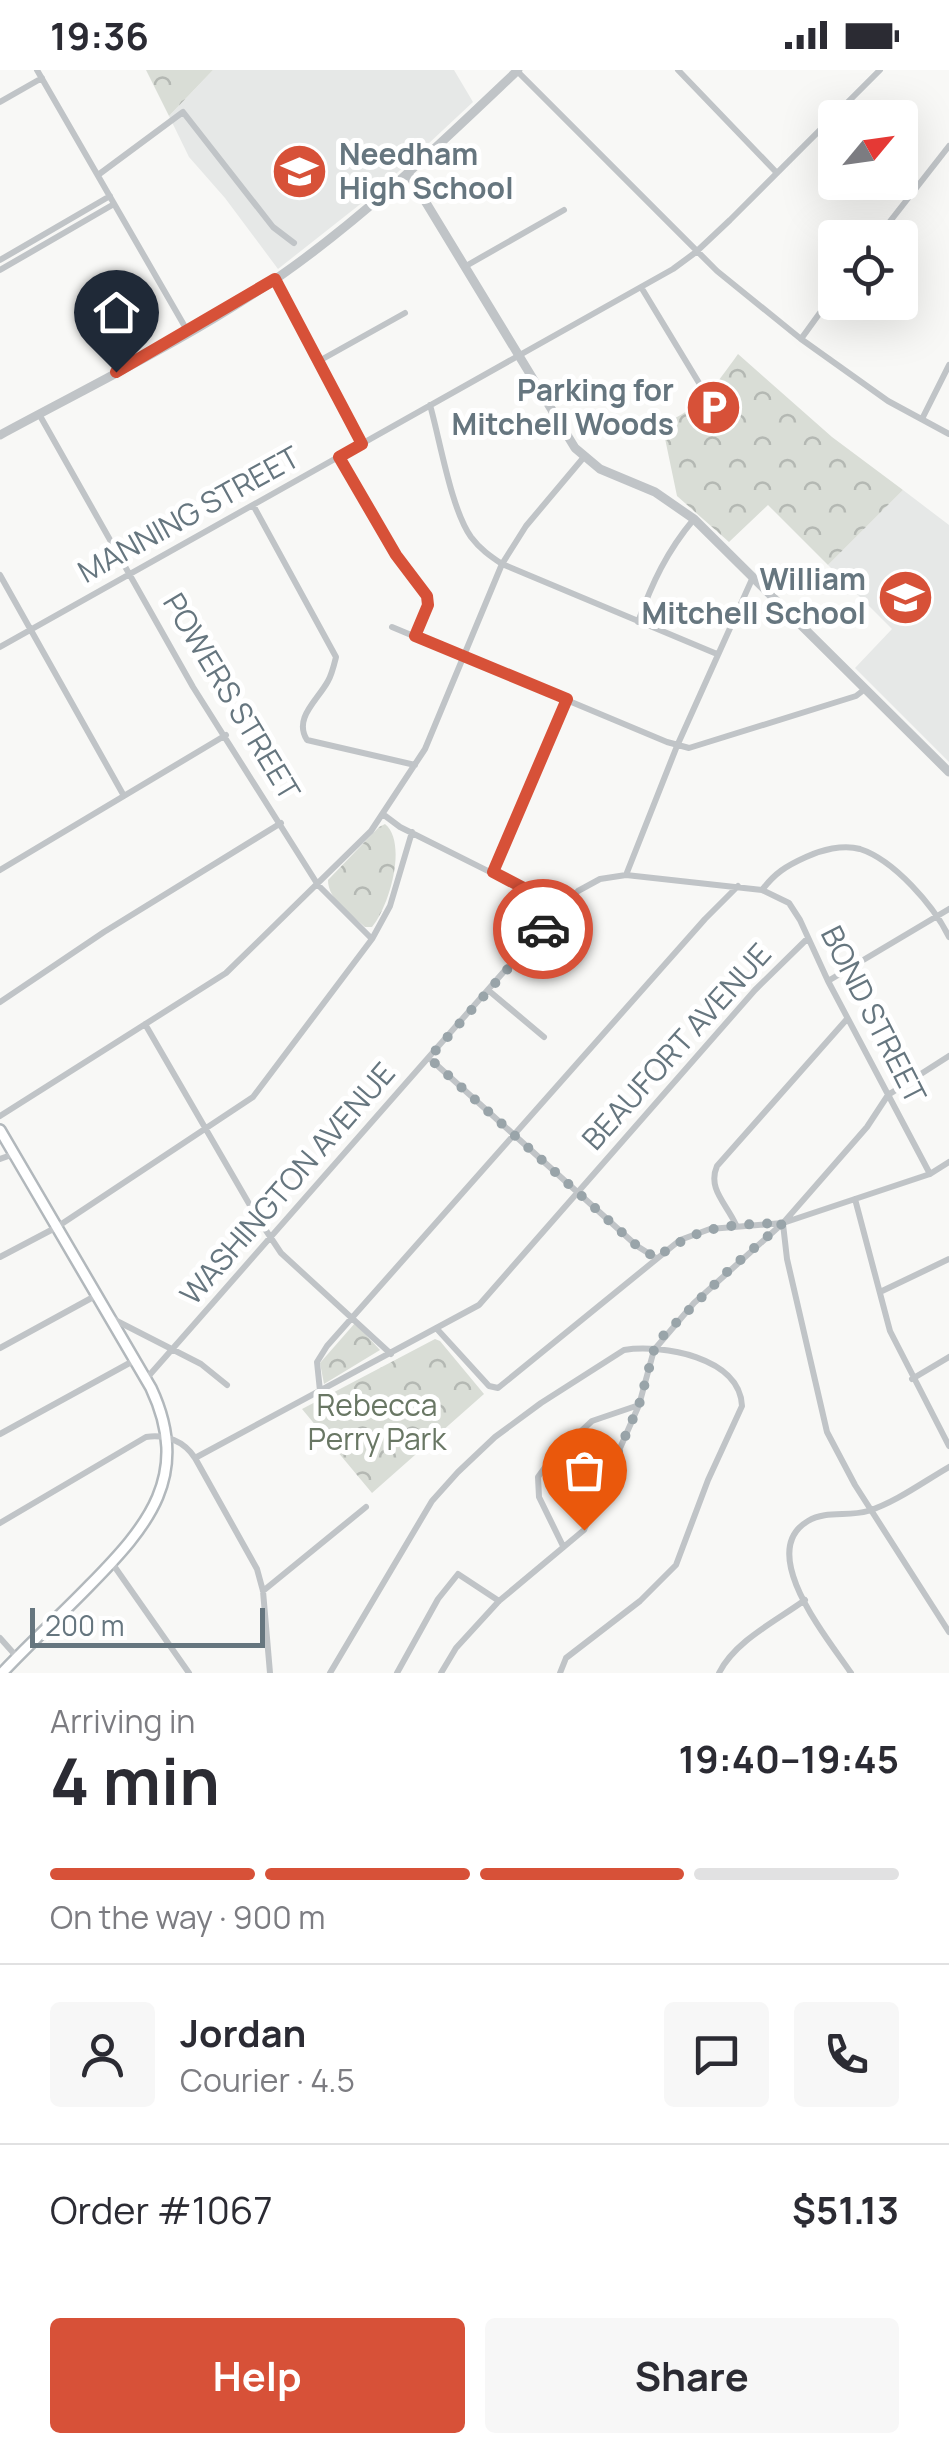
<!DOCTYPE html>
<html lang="en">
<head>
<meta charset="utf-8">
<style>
  :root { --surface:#fff; --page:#f7f7f7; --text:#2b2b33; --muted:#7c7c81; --line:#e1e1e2; --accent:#d75138 }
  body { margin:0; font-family:Manrope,sans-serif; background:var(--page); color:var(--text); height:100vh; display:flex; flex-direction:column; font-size:38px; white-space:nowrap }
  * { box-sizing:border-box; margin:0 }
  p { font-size:32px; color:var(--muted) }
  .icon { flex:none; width:55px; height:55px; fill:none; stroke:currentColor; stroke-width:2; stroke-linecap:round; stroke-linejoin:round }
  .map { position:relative; height:1603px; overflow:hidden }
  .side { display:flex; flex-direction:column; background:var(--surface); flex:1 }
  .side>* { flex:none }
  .needle { width:65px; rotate:61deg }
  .tools { position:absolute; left:818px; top:30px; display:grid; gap:20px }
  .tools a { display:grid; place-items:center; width:100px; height:100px; border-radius:10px; background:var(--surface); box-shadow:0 10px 40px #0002; font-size:50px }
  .scale { position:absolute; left:30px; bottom:25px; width:235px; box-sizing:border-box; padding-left:10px; border:5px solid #66767f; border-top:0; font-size:28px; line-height:35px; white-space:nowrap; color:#66767f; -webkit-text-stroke:8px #fff; paint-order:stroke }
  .pin { position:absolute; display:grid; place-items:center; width:85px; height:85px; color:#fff; margin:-102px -42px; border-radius:50% 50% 50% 0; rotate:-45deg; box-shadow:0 0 10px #0007 }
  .pin .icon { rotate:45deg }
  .courier { position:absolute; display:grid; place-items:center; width:100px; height:100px; margin:-50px; border:8px solid #d75138; border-radius:50%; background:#fff; color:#222; box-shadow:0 2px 12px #0007 }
  .headline em { font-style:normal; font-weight:700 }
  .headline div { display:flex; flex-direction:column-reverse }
  .headline { display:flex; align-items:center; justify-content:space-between; height:170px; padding:0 50px }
  h1 { font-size:65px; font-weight:700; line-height:75px }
  .bar { display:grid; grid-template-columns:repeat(4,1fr); gap:15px 10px; align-content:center; height:120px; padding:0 50px }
  .bar i { height:12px; border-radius:8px; background:var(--line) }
  .bar .selected { background:var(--accent) }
  .bar p { grid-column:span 4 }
  .line { display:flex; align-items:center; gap:25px; padding:0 50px; border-top:2px solid var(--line) }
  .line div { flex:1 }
  .round { display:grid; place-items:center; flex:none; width:105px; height:105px; border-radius:10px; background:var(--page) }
  .button { display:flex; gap:20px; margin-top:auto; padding:20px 50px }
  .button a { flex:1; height:115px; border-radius:10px; background:var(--accent); color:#fff; font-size:40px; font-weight:700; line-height:115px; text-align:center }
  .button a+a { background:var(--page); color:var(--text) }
  .status { display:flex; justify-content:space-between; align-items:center; height:70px; padding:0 50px; background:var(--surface); direction:ltr }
  .status svg { height:28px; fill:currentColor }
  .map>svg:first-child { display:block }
  .built { fill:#e6e8e7 }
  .forest { fill:url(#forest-crowns) }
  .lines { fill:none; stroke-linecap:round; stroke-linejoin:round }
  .secondary-casing { stroke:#b2b8bc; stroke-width:14 }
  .minor { stroke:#c0c4c7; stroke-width:6 }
  .tertiary { stroke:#c0c4c7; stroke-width:9 }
  .secondary { stroke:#fff; stroke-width:9 }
  .done { stroke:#99a4a9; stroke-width:10; stroke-dasharray:0 18 }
  .route { stroke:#d75138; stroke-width:12 }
  .labels { text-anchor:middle; stroke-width:10; stroke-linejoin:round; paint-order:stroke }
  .poi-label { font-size:30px; font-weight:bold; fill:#66767f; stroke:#fff; text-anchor:end }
  .street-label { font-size:30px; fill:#66767f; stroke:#fff }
  .park-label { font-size:30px; fill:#697764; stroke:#fff }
</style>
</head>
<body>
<div class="status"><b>19:36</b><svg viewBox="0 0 49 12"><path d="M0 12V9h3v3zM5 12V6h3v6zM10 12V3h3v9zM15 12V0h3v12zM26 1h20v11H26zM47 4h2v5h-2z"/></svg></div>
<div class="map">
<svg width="949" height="1603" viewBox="0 0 949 1603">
  <defs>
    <pattern id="forest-crowns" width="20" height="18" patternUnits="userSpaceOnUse" patternTransform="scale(2.5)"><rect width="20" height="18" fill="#d9ddd6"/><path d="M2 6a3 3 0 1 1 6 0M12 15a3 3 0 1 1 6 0" fill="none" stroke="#b4b8b3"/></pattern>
  </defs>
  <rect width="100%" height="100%" fill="#f8f8f6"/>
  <path class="built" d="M213,0h241l19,32 -91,85 -104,82 -53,-71 -36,-41 -20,-41z
    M903,420l46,35v237l-94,-94 37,-39 -64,-64z"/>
  <path class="forest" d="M146,0h67l-44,46z
    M738,284l94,83 71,53 -75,75 -60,-60 -39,37 -52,-46 -15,-72c38,-15 53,-38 76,-70z
    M385,754c23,19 4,83 -13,103h-7c-14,-13 -37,-27 -37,-47l51,-53z
    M355,1253l25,27 -56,34 -4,-21z
    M435,1269l5,2 44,53 -112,99 -70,-84z"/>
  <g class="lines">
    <defs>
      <path id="secondary" d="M0,1060l151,258c41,87 -3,138 -61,197 -29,30 -60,58 -88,88"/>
    </defs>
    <use href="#secondary" class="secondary-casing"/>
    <path class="minor" d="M37,0l151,262
      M678,0l99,103
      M517,1l200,200 84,68 87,62 61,33
      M0,32l42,-24
      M98,105l85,-63 90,115 21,16
      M877,168l72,-92
      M0,190l110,-64
      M466,196l98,-56
      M0,200l114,-66
      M275,209l87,165
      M641,217l75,124
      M801,269l34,-47
      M319,291l86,-48
      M430,335c10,35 21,104 41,132 9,12 19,19 31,27l215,90
      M39,344l154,273 125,198 54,54
      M922,349l27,-54
      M339,387l58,98 30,40 1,10 -13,31
      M253,435l83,152c-2,8 -4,17 -8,24 -10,19 -35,37 -21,59l108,25
      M0,505l124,221
      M638,552c14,-39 29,-71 56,-103
      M392,557l275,115 22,6 167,-52 9,-7
      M0,577l673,-378 23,-17 34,-32 150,-150
      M384,745l16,12 162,81
      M0,800l226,-135
      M493,801l74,-172
      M626,805l51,-129 76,-169
      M762,820l27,13 11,17 28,61 102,193
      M828,911l121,-72
      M488,920l56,47
      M0,932l104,-70 177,-109
      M145,954l110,190 26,39 110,101
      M429,988l208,188 19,12
      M0,1046l226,-143 145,-142 54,-82 77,-185 24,-38 58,-69
      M0,1089l14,-5
      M855,1129l35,132 59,115
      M784,1152l83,-95 21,-32 61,-39
      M783,1154l4,35 40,173 28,53 94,147
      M736,1155c-9,-21 -29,-36 -19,-59l130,-147
      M0,1187l57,-30 196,-130 119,-158 18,-33 22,-74
      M880,1222l69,-33
      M111,1248l90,46 26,21
      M437,1259l52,57 9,2 182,-148 30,-11 72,-6
      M0,1278l97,-53
      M146,1309l376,-428 56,-60 22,-12 26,-4 136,15c13,-17 24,-24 44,-33 15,-7 37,-13 54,-8 34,11 74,57 89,88
      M912,1309l37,-22
      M320,1321l-3,-29 10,-16 378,-427 33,-33
      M0,1364l135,-74
      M195,1388l284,-153 276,-315 53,-52
      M0,1453l146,-86c20,-3 38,4 49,21l62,111 6,22 7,82
      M563,1476l-24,-49 -1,-20 13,-18 41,-38 47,-16
      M112,1493l77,110
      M263,1521l103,-84
      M0,1568l17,19
      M330,1603l102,-172 26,-29 37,-35 46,-34 83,-53c38,-6 116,7 118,56l-34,74 -32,85 -36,36 -74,57 -6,15
      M397,1603l41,-74 20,-25 41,27
      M441,1603l15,-25 43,-47 85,-71 55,-125 15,-55 40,-47 89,-80 147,-49 19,-12
      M719,1603c16,-32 57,-52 86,-73
      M851,1603c-22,-33 -96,-121 -43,-152 18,-11 40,-4 60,-10 28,-9 55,-29 81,-44"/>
    <path class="tertiary" d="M408,103l167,275 25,21 55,23 39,27 255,253
      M0,365c94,-51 192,-98 280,-159 86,-60 162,-134 238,-206"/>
    <use href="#secondary" class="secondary"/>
  </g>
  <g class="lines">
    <path class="done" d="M543,859l-114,129 208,188 19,12c45,-34 72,-33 127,-35l-53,46 -67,67 -9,14 -15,55 -55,125"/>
    <path class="route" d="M116,302l159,-93 87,165 -23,13 57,98 31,41 1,9 -13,31 152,63 -74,173 69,36 -19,21"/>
  </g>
  <defs>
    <symbol id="school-disc" viewBox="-11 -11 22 22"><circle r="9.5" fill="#d75138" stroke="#fff"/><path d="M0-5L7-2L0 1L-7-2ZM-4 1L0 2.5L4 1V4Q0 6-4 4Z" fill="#fff"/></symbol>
    <symbol id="parking-disc" viewBox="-11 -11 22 22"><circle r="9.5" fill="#d75138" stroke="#fff"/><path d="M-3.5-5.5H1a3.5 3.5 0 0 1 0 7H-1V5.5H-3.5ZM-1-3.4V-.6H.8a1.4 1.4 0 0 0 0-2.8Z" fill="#fff"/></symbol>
  </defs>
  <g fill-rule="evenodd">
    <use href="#school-disc" x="268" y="70" width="63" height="63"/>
    <use href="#parking-disc" x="682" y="306" width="63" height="63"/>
    <use href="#school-disc" x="874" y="496" width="63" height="63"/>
  </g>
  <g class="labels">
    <g class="poi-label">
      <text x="339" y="95" text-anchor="start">Needham<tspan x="339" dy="34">High School</tspan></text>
      <text x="674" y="331">Parking for<tspan x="674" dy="34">Mitchell Woods</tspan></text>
      <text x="866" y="520">William<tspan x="866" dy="34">Mitchell School</tspan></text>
    </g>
    <g class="street-label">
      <text transform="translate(189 445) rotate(-29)" y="10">MANNING STREET</text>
      <text transform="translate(231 627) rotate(59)" y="10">POWERS STREET</text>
      <text transform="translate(873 945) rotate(63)" y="10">BOND STREET</text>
      <text transform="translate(677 977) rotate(-48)" y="10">BEAUFORT AVENUE</text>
      <text transform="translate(288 1114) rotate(-49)" y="10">WASHINGTON AVENUE</text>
    </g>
    <g class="park-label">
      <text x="377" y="1346">Rebecca<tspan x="377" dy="34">Perry Park</tspan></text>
    </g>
  </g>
</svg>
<div class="tools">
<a><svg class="needle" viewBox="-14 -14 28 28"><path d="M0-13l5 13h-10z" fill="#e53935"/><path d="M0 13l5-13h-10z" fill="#7c7c81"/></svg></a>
<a><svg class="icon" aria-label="locate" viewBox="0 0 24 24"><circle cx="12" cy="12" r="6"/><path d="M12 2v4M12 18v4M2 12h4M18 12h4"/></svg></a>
</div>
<div class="scale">200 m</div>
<div class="pin" style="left:584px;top:1460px;background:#ea580c"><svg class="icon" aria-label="bag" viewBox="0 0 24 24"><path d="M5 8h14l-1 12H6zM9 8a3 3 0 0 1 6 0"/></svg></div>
<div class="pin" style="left:116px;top:302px;background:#1f2937"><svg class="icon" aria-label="home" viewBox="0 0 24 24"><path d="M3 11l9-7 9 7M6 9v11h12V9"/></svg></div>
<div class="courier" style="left:543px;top:859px"><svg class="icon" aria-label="car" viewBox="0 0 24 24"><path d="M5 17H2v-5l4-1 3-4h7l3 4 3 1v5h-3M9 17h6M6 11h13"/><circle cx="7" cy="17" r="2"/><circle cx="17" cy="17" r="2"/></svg></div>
</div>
<section class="side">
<div class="headline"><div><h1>4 min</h1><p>Arriving in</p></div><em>19:40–19:45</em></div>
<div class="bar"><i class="selected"></i><i class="selected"></i><i class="selected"></i><i></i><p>On the way · 900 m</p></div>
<div class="line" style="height:180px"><a class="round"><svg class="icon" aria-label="person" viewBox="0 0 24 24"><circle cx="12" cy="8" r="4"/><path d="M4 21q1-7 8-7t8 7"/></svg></a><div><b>Jordan</b><p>Courier · 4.5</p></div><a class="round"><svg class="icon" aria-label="chat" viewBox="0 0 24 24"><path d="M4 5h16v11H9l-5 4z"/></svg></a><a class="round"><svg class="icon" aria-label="phone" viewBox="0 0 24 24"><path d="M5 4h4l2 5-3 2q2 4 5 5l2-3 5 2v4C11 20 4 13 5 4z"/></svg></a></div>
<div class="line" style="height:130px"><div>Order #1067</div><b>$51.13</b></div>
<div class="button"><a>Help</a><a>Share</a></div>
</section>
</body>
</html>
